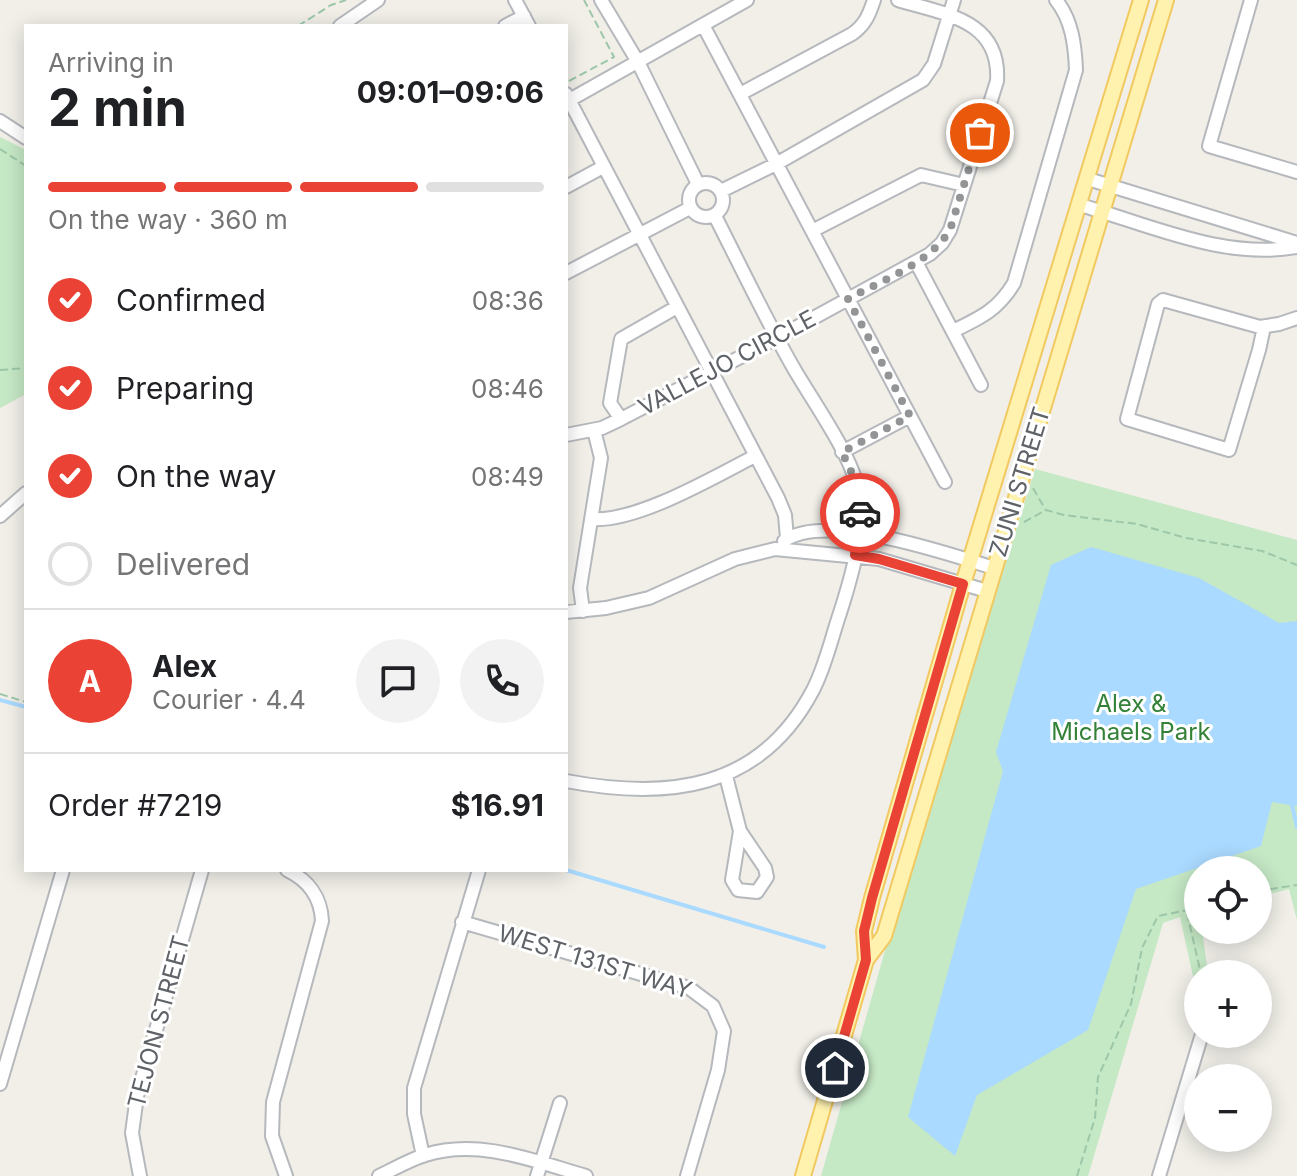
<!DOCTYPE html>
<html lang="en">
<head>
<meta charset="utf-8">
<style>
  :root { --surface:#fff; --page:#f2f2f2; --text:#202124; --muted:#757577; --line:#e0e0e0; --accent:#ea4335 }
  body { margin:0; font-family:Inter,sans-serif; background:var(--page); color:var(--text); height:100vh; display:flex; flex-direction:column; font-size:30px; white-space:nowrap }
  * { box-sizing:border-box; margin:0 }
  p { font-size:26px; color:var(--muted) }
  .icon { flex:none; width:44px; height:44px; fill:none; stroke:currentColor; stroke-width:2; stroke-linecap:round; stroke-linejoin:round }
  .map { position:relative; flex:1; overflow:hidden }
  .drawer { position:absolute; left:24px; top:24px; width:544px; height:848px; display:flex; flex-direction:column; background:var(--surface); border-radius:0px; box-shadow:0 4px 20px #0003 }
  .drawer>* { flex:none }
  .controls { position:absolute; left:1184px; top:856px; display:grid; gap:16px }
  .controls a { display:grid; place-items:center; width:88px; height:88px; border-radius:50%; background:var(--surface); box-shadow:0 4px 20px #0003; font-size:40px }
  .pin { position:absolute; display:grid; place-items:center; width:68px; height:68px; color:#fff; margin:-34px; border:4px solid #fff; border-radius:50%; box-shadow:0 2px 8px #0007 }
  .courier { position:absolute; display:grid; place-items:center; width:80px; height:80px; margin:-40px; border:6px solid #ea4335; border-radius:50%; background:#fff; color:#222; box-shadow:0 2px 10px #0007 }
  .overview em { font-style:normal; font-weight:700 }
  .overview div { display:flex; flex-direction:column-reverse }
  .overview { display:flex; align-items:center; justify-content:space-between; height:136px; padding:0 24px }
  h1 { font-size:52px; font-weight:700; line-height:60px }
  .bar { display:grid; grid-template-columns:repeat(4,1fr); gap:12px 8px; align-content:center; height:96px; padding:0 24px }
  .bar i { height:10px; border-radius:6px; background:var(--line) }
  .bar .on { background:var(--accent) }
  .bar p { grid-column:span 4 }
  .line { display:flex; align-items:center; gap:20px; padding:0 24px; border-top:2px solid var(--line) }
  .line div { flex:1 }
  .round { display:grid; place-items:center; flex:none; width:84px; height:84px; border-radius:42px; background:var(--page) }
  ol { padding:0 24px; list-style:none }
  li { display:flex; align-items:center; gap:24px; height:88px }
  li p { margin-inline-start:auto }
  li .icon { padding:8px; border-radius:50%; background:var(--accent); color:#fff; stroke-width:4 }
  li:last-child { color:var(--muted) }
  li i { width:44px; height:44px; border:4px solid var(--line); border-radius:50% }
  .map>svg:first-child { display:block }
  .green { fill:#c5e8c5 }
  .water { fill:#aadaff }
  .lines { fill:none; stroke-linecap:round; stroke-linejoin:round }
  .stream { stroke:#aadaff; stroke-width:4 }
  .minor-casing { stroke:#b5b8bc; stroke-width:16 }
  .major-casing { stroke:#f2c960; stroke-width:18 }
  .path { stroke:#9cc7a9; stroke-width:2; stroke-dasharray:8 4; stroke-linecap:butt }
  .minor { stroke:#fff; stroke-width:12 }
  .major { stroke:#fff2af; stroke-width:14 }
  .done { stroke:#929495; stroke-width:8; stroke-dasharray:0 14.4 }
  .route { stroke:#ea4335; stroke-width:10 }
  .labels { text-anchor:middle; stroke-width:6; stroke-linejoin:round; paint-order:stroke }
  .street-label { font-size:24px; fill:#5f6368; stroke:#fff }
  .park-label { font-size:24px; fill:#348238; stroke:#fff }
</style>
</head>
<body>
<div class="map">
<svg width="1297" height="1176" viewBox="0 0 1297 1176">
  <rect width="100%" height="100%" fill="#f1efe8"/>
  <path class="green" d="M0,137l26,13v244l-26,14z
    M1035,469l262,71v380l-8,-31 -31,8v-27h-60v60h4l6,44h-10l-2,16 -16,-73 -17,6 -75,253h-267l71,-250z"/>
  <path class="water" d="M1091,547l108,31 80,45 18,-2v185l-25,-4 -11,44 -125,43 -48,141 -111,65 -22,61 -47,-39 95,-346 -7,-19 55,-187z"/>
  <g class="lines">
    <path class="stream" d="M0,700l26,7
      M1292,805l5,22
      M566,870l258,77"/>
    <defs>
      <path id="minor" d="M515,0l14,26
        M601,0l37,62 60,122
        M1251,0l-42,146 88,26
        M703,25l242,457
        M340,26l38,-26
        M505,26l19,-10
        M566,94l212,404 7,17 2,23
        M740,94l112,-60c13,-9 17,-19 22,-34
        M566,102l181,-102
        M0,121l26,17
        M1088,179l209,64
        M689 200a17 17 0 1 1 34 0a17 17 0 1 1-34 0Z
        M566,187l37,-20
        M721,191l55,-27 147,-84 11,-16 20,-64
        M1080,205c70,20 144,55 217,42
        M812,231l109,-56 43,10
        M916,262l65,123
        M566,273l124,-65
        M1264,327l-5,23 -30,100 -102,-31 31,-115 5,-4 97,27 19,-3 18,-6
        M953,331c27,-13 45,-21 61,-48l62,-213c-1,-25 -4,-50 -20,-70
        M621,419l-11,-16 11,-64 56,-32
        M566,435l36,-7 19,-9 156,-81 153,-84 12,-11 8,-13 47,-149c4,-62 -54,-67 -99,-81
        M842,452l68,-36
        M0,516l26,-23
        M591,519c45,4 123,-42 164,-63
        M784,541c41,-30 164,13 210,27
        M583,611l-3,-23 21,-130 -7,-28
        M566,612l40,-4 43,-10 86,-39 40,-10 104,10 108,32
        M726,776l14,55 -8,49 6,10 19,2 10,-15 -2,-9 -25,-37
        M566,781c101,19 194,10 247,-91 12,-23 18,-50 26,-74 13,-40 28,-90 18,-131 -9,-35 -45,-85 -64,-118 -28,-49 -52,-100 -78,-151
        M462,922l227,66 24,18 11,25 -6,39 -31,106
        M0,1084l63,-214
        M423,1156l-9,-42v-26l65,-218
        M140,1176l-8,-43 5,-37 65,-226
        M286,1176l-14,-40 1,-34 49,-181c-1,-24 -14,-41 -35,-51
        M379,1176c15,-7 30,-16 46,-21 54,-17 109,6 161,21
        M537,1176l23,-73
        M1159,1176l43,-142"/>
      <path id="major" d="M866,960l-2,-29 8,-33 91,-314 178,-584
        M803,1176l63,-216 18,-24 282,-936"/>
    </defs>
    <use href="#minor" class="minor-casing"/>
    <use href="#major" class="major-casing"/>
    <path class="path" d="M298,26l33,-21 15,-5
      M569,81l45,-24 -30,-57
      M0,149l26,17
      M0,370l26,-2
      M1033,488l12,21
      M1024,522l22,-12 18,5 73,9 49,14 76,13 35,14
      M0,694l26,8
      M1258,891l39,-6
      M1187,913l14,61
      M1077,1176l18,-58 3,-41 33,-73 11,-56 16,-32 40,-8"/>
    <use href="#minor" class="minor"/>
    <use href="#major" class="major"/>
  </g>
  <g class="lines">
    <path class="done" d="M860,513l-4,-31 -14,-30 68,-36 -62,-117c34,-19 81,-35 102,-69l30,-97"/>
    <path class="route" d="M835,1068l31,-108 -2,-29 8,-33 91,-314 -84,-25 -24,-4 5,-42"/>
  </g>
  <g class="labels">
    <g class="street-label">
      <text transform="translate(727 363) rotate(-28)" y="8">VALLEJO CIRCLE</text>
      <text transform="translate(1020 482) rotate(-73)" y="8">ZUNI STREET</text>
      <text transform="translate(595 962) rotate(17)" y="8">WEST 131ST WAY</text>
      <text transform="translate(159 1022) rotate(-75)" y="8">TEJON STREET</text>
    </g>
    <g class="park-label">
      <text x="1131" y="712">Alex &amp;<tspan x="1131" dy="28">Michaels Park</tspan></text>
    </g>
  </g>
</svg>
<div class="controls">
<a><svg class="icon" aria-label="locate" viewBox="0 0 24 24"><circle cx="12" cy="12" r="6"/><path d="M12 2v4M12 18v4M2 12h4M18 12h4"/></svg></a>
<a>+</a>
<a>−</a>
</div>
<div class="pin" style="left:980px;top:133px;background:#ea580c"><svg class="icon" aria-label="bag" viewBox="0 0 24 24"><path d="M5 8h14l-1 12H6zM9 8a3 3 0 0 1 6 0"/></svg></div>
<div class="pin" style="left:835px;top:1068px;background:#1f2937"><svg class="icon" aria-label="home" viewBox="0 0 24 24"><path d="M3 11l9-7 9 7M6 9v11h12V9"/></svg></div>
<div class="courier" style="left:860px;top:513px"><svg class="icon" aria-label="car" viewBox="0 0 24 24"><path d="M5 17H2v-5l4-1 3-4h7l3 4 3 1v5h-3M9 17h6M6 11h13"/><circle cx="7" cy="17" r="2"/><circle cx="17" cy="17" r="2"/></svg></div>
<section class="drawer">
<div class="overview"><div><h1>2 min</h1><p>Arriving in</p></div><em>09:01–09:06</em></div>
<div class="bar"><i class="on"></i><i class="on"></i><i class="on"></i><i></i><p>On the way · 360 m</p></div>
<ol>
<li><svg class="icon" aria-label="check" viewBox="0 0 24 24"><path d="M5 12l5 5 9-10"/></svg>Confirmed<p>08:36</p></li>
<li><svg class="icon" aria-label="check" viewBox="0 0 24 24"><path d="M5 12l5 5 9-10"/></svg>Preparing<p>08:46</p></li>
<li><svg class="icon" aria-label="check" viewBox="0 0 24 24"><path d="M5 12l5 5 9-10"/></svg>On the way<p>08:49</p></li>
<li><i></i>Delivered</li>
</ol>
<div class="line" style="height:144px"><b class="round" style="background:var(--accent);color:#fff">A</b><div><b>Alex</b><p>Courier · 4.4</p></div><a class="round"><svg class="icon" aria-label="chat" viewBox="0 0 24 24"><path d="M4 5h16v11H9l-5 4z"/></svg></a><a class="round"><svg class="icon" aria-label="phone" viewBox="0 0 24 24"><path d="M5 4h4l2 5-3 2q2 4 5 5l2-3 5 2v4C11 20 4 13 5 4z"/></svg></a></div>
<div class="line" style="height:104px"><div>Order #7219</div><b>$16.91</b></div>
</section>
</div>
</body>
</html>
